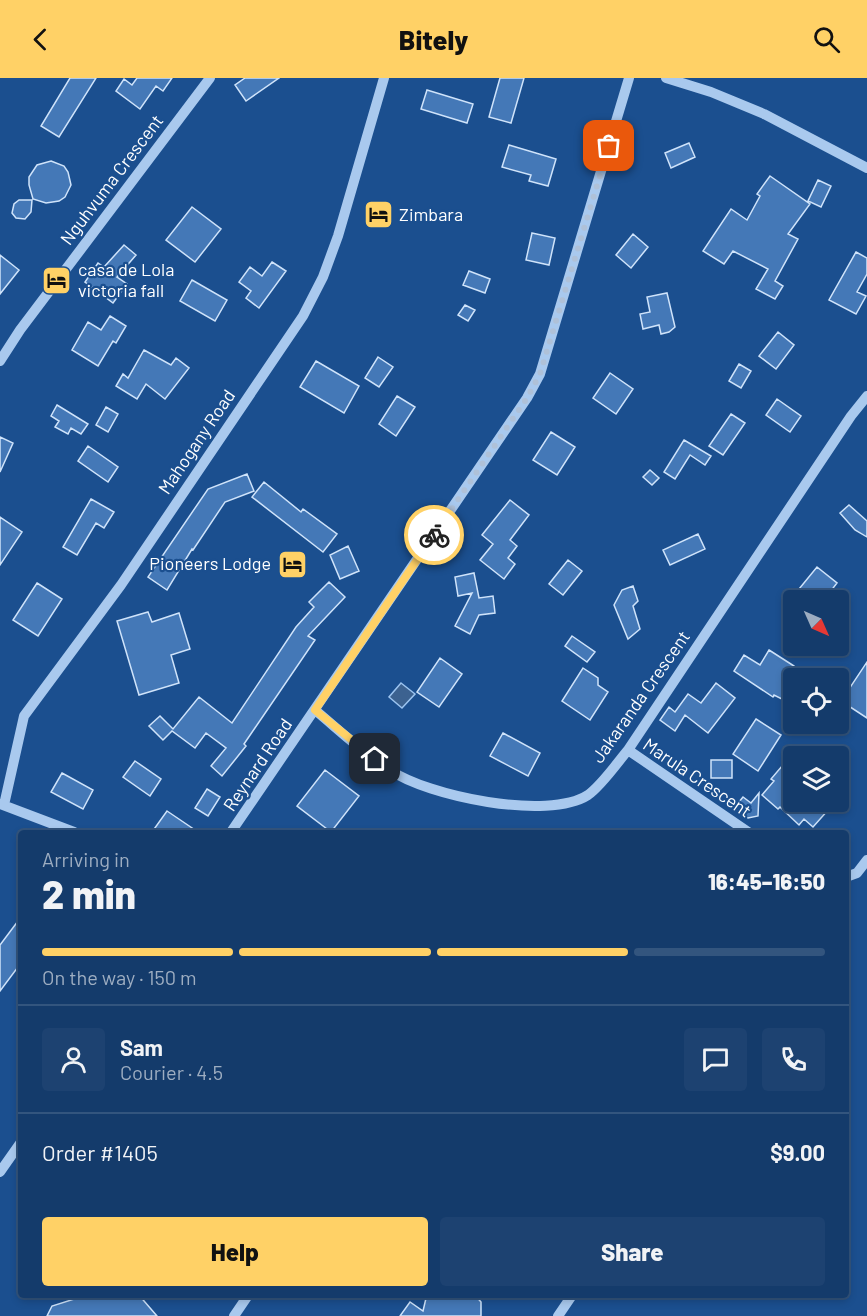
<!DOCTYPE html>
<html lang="en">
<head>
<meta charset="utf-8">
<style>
  :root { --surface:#143b6b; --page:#1d4271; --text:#f1f3f6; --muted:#9dadc1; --line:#33557e; --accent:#ffd166 }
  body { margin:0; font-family:Barlow,sans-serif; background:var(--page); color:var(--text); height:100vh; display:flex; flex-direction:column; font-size:22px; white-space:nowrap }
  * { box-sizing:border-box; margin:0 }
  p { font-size:20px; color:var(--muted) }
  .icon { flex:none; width:33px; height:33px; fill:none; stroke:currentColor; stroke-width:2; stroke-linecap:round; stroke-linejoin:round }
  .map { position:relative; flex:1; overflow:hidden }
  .panel { position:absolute; left:18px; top:752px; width:831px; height:468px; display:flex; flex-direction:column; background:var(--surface); border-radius:6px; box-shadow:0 3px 9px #0003,0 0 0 2px var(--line) }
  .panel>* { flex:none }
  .needle { width:39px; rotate:135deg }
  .buttons { position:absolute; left:783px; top:512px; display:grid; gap:12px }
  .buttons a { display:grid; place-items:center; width:66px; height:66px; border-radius:6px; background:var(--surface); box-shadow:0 3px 9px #0003,0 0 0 2px var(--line); font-size:30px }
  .pin { position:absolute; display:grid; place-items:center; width:51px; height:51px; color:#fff; margin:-26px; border-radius:12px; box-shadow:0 3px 9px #0006 }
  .courier { position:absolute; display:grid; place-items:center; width:60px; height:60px; margin:-30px; border:4px solid #ffd166; border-radius:50%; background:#fff; color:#222; box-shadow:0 2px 8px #0007 }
  .headline em { font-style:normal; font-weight:800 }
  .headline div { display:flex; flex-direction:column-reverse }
  .headline { display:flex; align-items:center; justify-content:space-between; height:102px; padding:0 24px }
  h1 { font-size:39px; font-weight:800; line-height:45px }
  .bar { display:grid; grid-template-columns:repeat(4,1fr); gap:9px 6px; align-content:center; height:72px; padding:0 24px }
  .bar i { height:8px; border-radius:4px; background:var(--line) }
  .bar .on { background:var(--accent) }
  .bar p { grid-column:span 4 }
  .line { display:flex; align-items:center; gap:15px; padding:0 24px; border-top:2px solid var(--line) }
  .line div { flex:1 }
  .round { display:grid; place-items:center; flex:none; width:63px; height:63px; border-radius:6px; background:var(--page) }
  .button { display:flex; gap:12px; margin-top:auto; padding:12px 24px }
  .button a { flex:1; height:69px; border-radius:6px; background:var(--accent); color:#111; font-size:24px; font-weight:800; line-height:69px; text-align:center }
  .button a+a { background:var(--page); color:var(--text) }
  header { display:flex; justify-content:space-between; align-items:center; height:78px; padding:0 24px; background:var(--accent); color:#111; font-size:27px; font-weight:800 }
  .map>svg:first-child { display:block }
  .water { fill:#3c6290; stroke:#9cc4f0; stroke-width:1.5 }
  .building { fill:#4478b7; stroke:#cfe3fa; stroke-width:1.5 }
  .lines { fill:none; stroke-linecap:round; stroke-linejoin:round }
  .minor { stroke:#a9c9ee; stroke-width:10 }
  .done { stroke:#afc1d8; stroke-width:6; stroke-dasharray:0 10.8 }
  .route { stroke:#ffd166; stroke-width:8 }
  .labels { text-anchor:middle; stroke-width:4.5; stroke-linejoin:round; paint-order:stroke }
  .street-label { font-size:18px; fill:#fff; stroke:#1b4f8f }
  .poi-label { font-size:18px; fill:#fff; stroke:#1b4f8f; text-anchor:start }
</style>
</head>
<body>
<header><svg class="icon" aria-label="back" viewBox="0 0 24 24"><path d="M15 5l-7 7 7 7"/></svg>Bitely<svg class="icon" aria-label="search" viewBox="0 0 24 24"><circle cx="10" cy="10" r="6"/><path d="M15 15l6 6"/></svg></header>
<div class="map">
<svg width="867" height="1238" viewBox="0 0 867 1238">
  <rect width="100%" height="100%" fill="#1b4f8f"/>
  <path class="water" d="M401,605l14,11 -13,14 -13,-11z"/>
  <path class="building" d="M70,0h26l-37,59 -18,-11z
    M137,0h35l-9,13 -7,-5 -16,23 -24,-18 8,-12 8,6z
    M245,0h34l-33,23 -11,-16z
    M500,0h24l-13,45 -22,-6z
    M427,12l46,14 -6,19 -46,-14z
    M689,65l6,14 -24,11 -6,-15z
    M509,67l47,14 -8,27 -19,-5 2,-6 -29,-8z
    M51,83l13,5 4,6 3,13 -6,12 -6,4 -13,2 -13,-4 -4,-14v-8l8,-12z
    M770,98l40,28 -22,30 10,5 -23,42 8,5 -8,13 -19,-10 12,-20 -35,-18 -9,13 -21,-13 28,-42 16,11 13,-24 -3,-2z
    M818,102l13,6 -10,21 -13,-6z
    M19,122h13l-1,12 -6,7 -9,-1 -4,-5 2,-9z
    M192,129l29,22 -26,33 -29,-22z
    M532,155l23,5 -6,27 -23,-5z
    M633,156l15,13 -17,21 -15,-13z
    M124,167l12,10 -19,22 10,7 -14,19 -28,-21 13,-19 6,4z
    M856,174l11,6v16l-10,18 9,4 -10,18 -27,-14z
    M0,177l19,15 -19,24z
    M272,184l14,9 -27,37 -13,-10 5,-7 -12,-9 11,-15 12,9z
    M469,193l21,8 -5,14 -22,-8z
    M192,202l35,20 -12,21 -35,-20z
    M667,215l8,34 -6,5 -8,2 -2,-9 -16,4 -3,-15 10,-2 -3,-15z
    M465,227l10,5 -7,11 -10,-6z
    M110,238l16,10 -10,17 -3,-2 -15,25 -26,-16 16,-28 13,8z
    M778,254l16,13 -18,24 -17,-13z
    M144,272l27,15 5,-7 13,10 -24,31 -19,-15 -9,15 -21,-13 7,-12 5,4z
    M378,279l15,10 -14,20 -14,-9z
    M316,283l43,25 -15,27 -44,-26z
    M739,286l12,7 -10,17 -12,-7z
    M610,295l23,16 -17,25 -23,-16z
    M397,318l18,11 -19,29 -17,-12z
    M777,321l24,17 -11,16 -24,-17z
    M57,327l31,19 -7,10 -10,-6 -3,6 -13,-7 4,-6 -8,-5z
    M106,329l12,7 -10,18 -12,-7z
    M731,336l14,9 -22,32 -14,-9z
    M551,354l24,15 -18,28 -24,-15z
    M0,359l13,6 -13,29z
    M684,362l27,16 -6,9 -15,-10 -15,24 -11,-7z
    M88,368l30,21 -10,15 -30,-21z
    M650,392l9,8 -7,7 -9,-8z
    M247,396l7,17 -29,11 -32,48 -1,-1 -25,41 -19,-13 60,-88z
    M264,404l37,30 2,-3 34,25 -14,18 -71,-55z
    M91,421l23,13 -10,16 -8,-5 -19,32 -14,-8z
    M510,422l19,15 -19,25 7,6 -9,12 7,6 -11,15 -24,-19 13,-16 -11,-9z
    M849,427l18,16v16l-12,-7 -15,-17z
    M0,439l22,15 -22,33z
    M698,456l7,15 -35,16 -7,-15z
    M348,468l11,25 -19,8 -10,-24z
    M568,482l14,11 -19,24 -14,-11z
    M817,489l20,16 -13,17h-34z
    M474,495l5,25 14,-2 2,17 -16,2 -9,19 -15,-8 17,-33 -14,3 -3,-19z
    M329,504l16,15 -37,39 7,4 -71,104 2,2 -24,30 -11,-10 15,-18 -20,-15 -11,15 -23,-17 -9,9 -14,-14 11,-10 13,13 26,-32 33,26 64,-96 18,-20 -5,-5z
    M37,505l25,16 -24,37 -25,-16z
    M633,508l5,15 -5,5 7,23 -12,10 -14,-34 8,-15z
    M148,534l4,10 27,-9 11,36 -19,6 8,28 -40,12 -22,-74z
    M572,558l23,16 -8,10 -22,-16z
    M769,572l25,16v39l-20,-10 -1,2 -39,-26 10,-16 16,10z
    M440,580l22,16 -23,33 -22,-15z
    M867,584v56l-26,-17z
    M583,590l15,10v7l10,7 -18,28 -28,-19z
    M716,605l19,15 -27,35 -23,-18 -10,16 -15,-11 9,-13 6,5 13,-18 13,9z
    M756,641l25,16 -23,36 -25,-17z
    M503,655l37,20 -12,23 -38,-20z
    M794,674v49h27l8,8 -16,18 -9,-8 -5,6 -19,-18 -2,2 -16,-14 12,-14 -3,-2z
    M711,682h21v18h-21z
    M135,683l26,18 -11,17 -27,-19z
    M325,692l34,26 -28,36 -34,-26z
    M62,695l31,17 -10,19 -32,-17z
    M207,711l13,8 -12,19 -13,-8z
    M759,715l-1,23 -10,2 -13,-11 8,-10 8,6z
    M167,733l31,21h-46z
    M21,839v46l-21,28v-46z
    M90,1216h48l19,22h-110l5,-10z
    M427,1216h47l7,8v14h-81l10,-14 13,9z"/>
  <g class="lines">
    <path class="minor" d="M666,0l45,14 53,22 103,54
      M0,283l20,-31 190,-252
      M315,632c24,20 48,43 75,60 37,26 158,51 198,25 14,-10 29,-32 40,-45l223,-334 16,-20
      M628,672l120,82
      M0,726l74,28
      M4,727l20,-89 97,-131 182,-269 20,-39 15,-41 46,-158
      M231,754l296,-434 13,-24 89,-296
      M846,799l11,-4 10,-13
      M0,1094l21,-30
      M234,1238l15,-22
      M558,1238l15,-22"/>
  </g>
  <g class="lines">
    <path class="done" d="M434,457l93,-137 13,-24 69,-228"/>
    <path class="route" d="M375,681l-60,-49 119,-175"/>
  </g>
  <defs>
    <symbol id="hotel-square" viewBox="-11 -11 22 22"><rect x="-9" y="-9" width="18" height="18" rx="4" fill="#ffd166" stroke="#1b4f8f"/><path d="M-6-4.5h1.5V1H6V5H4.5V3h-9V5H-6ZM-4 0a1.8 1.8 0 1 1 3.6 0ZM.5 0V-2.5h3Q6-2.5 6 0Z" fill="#111"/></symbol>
  </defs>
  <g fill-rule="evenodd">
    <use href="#hotel-square" x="362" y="120" width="33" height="33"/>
    <use href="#hotel-square" x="40" y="186" width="33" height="33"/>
    <use href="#hotel-square" x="276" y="470" width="33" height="33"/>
  </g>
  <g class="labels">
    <g class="street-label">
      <text transform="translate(112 102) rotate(-53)" y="6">Nguhvuma Crescent</text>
      <text transform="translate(197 364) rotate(-56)" y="6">Mahogany Road</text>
      <text transform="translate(641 619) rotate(-55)" y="6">Jakaranda Crescent</text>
      <text transform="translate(258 687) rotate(-56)" y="6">Reynard Road</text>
      <text transform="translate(697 700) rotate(34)" y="6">Marula Crescent</text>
    </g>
    <g class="poi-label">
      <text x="399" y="143">Zimbara</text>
      <text x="78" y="198">casa de Lola<tspan x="78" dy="21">victoria fall</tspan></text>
      <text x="271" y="492" text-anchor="end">Pioneers Lodge</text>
    </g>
  </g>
</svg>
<div class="buttons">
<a><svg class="needle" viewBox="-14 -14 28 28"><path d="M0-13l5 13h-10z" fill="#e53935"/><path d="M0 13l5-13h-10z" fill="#9dadc1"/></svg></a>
<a><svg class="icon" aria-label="locate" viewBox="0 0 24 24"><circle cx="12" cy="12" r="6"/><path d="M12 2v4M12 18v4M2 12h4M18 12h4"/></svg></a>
<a><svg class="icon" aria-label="layers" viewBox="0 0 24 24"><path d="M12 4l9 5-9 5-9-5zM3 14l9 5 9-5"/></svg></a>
</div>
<div class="pin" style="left:609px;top:68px;background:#ea580c"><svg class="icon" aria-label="bag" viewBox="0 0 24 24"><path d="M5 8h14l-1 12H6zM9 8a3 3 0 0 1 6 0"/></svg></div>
<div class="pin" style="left:375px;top:681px;background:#1f2937"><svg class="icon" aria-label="home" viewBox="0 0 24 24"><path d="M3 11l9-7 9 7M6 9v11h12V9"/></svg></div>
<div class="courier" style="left:434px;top:457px"><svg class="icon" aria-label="bike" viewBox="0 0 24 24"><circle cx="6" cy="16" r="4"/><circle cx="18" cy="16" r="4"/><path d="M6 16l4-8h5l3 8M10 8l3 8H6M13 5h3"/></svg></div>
<section class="panel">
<div class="headline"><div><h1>2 min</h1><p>Arriving in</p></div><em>16:45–16:50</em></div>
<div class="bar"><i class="on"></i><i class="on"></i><i class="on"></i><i></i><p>On the way · 150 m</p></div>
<div class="line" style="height:108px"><a class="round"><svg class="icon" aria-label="person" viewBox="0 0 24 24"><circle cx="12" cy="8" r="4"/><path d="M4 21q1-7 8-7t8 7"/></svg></a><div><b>Sam</b><p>Courier · 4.5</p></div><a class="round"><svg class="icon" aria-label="chat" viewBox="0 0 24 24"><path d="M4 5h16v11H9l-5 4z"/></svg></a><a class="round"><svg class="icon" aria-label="phone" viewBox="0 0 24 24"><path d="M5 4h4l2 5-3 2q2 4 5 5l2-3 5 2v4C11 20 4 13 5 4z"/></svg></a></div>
<div class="line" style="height:78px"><div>Order #1405</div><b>$9.00</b></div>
<div class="button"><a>Help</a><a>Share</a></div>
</section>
</div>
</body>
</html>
